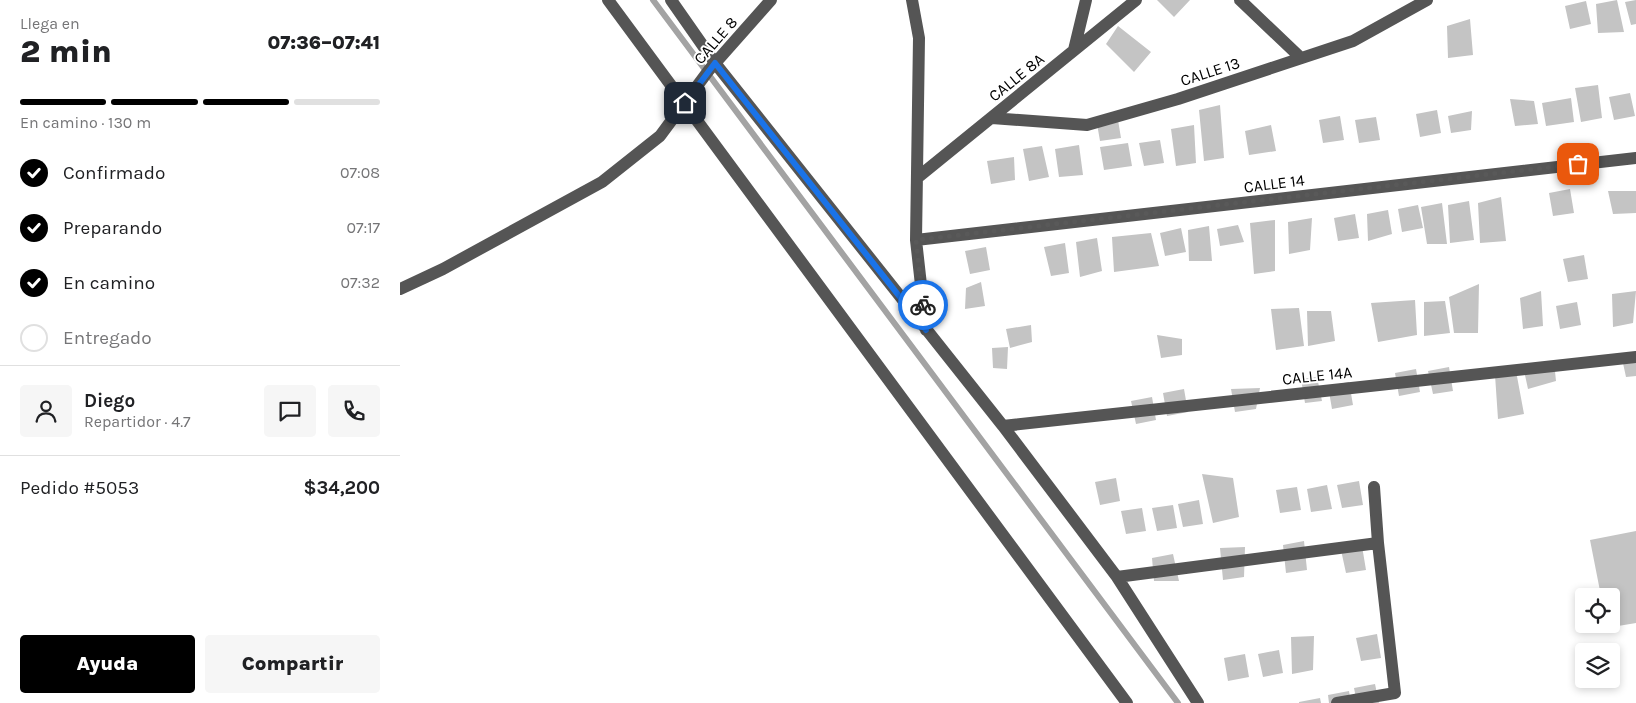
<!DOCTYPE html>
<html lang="es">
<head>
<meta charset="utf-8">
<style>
  :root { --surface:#fff; --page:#f6f6f6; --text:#202124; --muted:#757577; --line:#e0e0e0; --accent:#000 }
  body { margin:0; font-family:Karla,sans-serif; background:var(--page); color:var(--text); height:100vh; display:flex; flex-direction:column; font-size:19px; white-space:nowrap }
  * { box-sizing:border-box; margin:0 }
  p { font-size:16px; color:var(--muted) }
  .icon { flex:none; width:28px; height:28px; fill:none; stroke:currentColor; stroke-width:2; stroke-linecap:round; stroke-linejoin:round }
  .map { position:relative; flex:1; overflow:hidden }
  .drawer { display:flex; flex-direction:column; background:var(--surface); width:400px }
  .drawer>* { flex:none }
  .fabs { position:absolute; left:1175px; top:588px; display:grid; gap:10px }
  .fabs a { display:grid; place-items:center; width:45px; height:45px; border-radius:5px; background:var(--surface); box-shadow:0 2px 8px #0003; font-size:25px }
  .pin { position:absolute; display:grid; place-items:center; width:42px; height:42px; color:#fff; margin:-21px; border-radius:10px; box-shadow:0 2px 8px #0006 }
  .courier { position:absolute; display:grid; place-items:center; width:50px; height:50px; margin:-25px; border:4px solid #1a73e8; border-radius:50%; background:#fff; color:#222; box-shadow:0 1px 6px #0007 }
  .summary em { font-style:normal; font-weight:800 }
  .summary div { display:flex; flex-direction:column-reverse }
  .summary { display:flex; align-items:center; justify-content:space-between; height:85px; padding:0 20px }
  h1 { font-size:32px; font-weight:800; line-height:38px }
  .bar { display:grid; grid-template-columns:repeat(4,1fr); gap:8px 5px; align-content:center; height:60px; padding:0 20px }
  .bar i { height:6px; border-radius:4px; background:var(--line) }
  .bar .on { background:var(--accent) }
  .bar p { grid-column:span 4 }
  .line { display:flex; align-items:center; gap:12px; padding:0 20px; border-top:1px solid var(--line) }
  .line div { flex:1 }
  .round { display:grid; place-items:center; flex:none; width:52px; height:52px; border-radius:5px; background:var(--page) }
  ol { padding:0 20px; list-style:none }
  li { display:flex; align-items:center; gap:15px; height:55px }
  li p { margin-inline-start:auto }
  li .icon { padding:5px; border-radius:50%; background:var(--accent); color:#fff; stroke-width:4 }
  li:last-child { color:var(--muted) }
  li i { width:28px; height:28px; border:2px solid var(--line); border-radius:50% }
  .cta { display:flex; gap:10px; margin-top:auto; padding:10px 20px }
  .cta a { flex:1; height:58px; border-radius:5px; background:var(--accent); color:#fff; font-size:20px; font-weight:800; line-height:58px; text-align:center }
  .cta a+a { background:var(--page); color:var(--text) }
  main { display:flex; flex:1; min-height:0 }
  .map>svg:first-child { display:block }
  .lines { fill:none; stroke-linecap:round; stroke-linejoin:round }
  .stream { stroke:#a3a3a3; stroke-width:6 }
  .building { fill:#c4c4c4 }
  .minor { stroke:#555; stroke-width:12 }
  .done { stroke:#595959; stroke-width:5; stroke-dasharray:0 9 }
  .route { stroke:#1a73e8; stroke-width:6 }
  .labels { text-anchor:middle; stroke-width:4; stroke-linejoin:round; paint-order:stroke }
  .street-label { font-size:16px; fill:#000; stroke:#fff }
</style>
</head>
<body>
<main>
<section class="drawer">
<div class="summary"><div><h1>2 min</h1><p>Llega en</p></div><em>07:36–07:41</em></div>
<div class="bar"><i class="on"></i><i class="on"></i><i class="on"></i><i></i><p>En camino · 130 m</p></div>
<ol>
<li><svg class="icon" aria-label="check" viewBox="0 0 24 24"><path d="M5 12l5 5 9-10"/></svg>Confirmado<p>07:08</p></li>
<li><svg class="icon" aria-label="check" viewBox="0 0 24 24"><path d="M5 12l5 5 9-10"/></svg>Preparando<p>07:17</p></li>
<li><svg class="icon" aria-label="check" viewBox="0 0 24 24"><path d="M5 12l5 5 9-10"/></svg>En camino<p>07:32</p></li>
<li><i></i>Entregado</li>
</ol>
<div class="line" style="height:90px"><a class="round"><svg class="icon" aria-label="person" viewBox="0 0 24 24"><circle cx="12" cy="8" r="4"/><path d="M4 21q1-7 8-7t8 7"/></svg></a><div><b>Diego</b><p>Repartidor · 4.7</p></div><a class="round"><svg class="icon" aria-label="chat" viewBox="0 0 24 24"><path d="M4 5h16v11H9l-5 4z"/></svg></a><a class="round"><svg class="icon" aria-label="phone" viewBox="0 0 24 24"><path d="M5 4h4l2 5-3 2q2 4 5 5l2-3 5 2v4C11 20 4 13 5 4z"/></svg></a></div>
<div class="line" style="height:65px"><div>Pedido #5053</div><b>$34,200</b></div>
<div class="cta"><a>Ayuda</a><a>Compartir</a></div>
</section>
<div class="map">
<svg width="1236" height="703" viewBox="0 0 1236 703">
  <rect width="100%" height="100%" fill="#fff"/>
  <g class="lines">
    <path class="stream" d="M253,0l525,703"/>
  </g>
  <path class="building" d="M757,0h33l-16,17z
    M1217,0l7,32 -26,1 -2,-29z
    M1236,0v24l-5,1 -6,-23z
    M1186,1l5,23 -21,5 -5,-23z
    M1070,19l3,36 -25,3 -1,-32z
    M718,26l33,26 -17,20 -28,-28z
    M1198,85l4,33 -21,4 -6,-34z
    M1230,93l5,23 -21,4 -5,-23z
    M1171,98l3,24 -28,4 -4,-23z
    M1110,99l24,2 4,23 -23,2z
    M820,105l4,53 -20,3 -5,-51z
    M1037,110l4,23 -21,4 -4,-23z
    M1072,111l-1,19 -20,3 -3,-17z
    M717,114l4,24 -21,3 -4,-23z
    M940,116l4,24 -21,3 -4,-23z
    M976,117l4,23 -21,3 -4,-23z
    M794,125l2,38 -20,3 -5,-37z
    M871,125l5,26 -27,4 -4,-24z
    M760,140l4,23 -20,3 -5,-23z
    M728,143l4,23 -28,4 -4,-23z
    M679,145l4,30 -24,2 -4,-28z
    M642,146l7,31 -20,4 -6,-32z
    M614,157l1,23 -24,4 -4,-23z
    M1170,189l4,24 -21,3 -4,-23z
    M1208,191h28v22l-23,1z
    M1101,197l5,44 -26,2 -2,-40z
    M1069,201l5,39 -24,3 -2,-38z
    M1042,203l5,41h-20l-6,-37z
    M1018,205l5,23 -21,4 -4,-23z
    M988,210l4,24 -24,7 -1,-27z
    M955,214l4,24 -21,3 -4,-23z
    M912,218l-2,32 -21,4 -1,-32z
    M875,220v51l-21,3 -4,-51z
    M838,225l6,17 -24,4 -3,-17z
    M809,226l3,35h-23l-1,-31z
    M781,228l5,24 -21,4 -5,-23z
    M751,233l8,33 -45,6 -2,-35z
    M697,238l5,33 -22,6 -4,-35z
    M665,243l4,30 -18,3 -7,-29z
    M586,247l4,23 -20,4 -5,-23z
    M1184,255l4,24 -20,3 -5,-23z
    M581,282l4,24 -20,3 1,-21z
    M1079,284l-1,49h-24l-5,-36z
    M1141,291l2,35 -20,3 -3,-31z
    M1236,291l-3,32 -20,4 -1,-33z
    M1015,300l2,35 -39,7 -7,-39z
    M1045,301l5,32 -26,3v-34z
    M1177,302l4,23 -21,4 -4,-23z
    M899,308l5,38 -28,4 -5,-41z
    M907,311h24l4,30 -27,5z
    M631,325l1,17 -22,6 -4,-19z
    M757,335l25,4v16l-21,3z
    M608,347l-1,22 -14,-1 -1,-20z
    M1236,352v24l-10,1 -5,-23z
    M1154,362l2,19 -28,8 -5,-23z
    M1049,367l4,24 -20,3 -5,-23z
    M1016,369l4,23 -21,4 -4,-23z
    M1116,371l8,43 -26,5 -3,-44z
    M917,377l5,24 -17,2 -4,-24z
    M949,382l4,23 -21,4 -4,-23z
    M860,388l-4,21 -21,3 -4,-23z
    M784,389l4,23 -21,4 -4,-23z
    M752,397l4,23 -20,4 -5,-23z
    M802,474l31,4 6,39 -26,6z
    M716,478l4,23 -20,4 -5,-23z
    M959,481l4,24 -21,3 -5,-23z
    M927,485l5,24 -21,3 -4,-23z
    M897,487l4,23 -21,3 -4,-23z
    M799,500l4,24 -20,3 -5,-23z
    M773,505l4,23 -20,3 -5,-23z
    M742,508l4,23 -20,3 -5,-23z
    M1236,531v92l-30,5v-4h5v-28h-10l-11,-56z
    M904,541l3,29 -21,3 -3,-28z
    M962,546l4,24 -20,3 -5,-23z
    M845,547l-1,30 -21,3 -3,-32z
    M773,554l6,27h-25l-2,-23z
    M977,634l4,24 -20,3 -5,-23z
    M914,636l-1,34 -21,4 -1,-37z
    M879,650l4,23 -20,4 -5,-23z
    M845,654l4,23 -21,4 -4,-23z
    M975,684l4,19h-22l-3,-15z
    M949,691l2,12h-22l-1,-8z
    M920,698l1,5h-22v-1z"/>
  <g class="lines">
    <path class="minor" d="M208,0l519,703
      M271,0l44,63 288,363 114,151 81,126
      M512,0l7,38 -3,202 10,90
      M840,0l61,58
      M674,50l12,-50
      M592,118l95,7 91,-26 175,-58 74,-41
      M517,178l219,-178
      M516,240l720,-82
      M0,289l43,-20 159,-87 58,-46 49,-66 62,-70
      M603,426l633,-69
      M717,577l261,-34
      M937,703l58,-10 -17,-150 -4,-56"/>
  </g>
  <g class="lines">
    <path class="done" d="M523,305l-7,-65 662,-76"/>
    <path class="route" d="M285,103l30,-40 211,267 -3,-25"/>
  </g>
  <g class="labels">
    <g class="street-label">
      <text transform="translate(315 40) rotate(-49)" y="6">CALLE 8</text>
      <text transform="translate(810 71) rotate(-18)" y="6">CALLE 13</text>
      <text transform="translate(616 77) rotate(-39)" y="6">CALLE 8A</text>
      <text transform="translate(874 183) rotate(-7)" y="6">CALLE 14</text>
      <text transform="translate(917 375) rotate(-6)" y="6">CALLE 14A</text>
    </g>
  </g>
</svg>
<div class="fabs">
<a><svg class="icon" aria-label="locate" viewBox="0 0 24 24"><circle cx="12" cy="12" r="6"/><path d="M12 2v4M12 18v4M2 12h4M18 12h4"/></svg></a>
<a><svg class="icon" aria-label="layers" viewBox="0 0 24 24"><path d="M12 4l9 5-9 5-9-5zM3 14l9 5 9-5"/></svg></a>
</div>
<div class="pin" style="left:1178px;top:164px;background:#ea580c"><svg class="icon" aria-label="bag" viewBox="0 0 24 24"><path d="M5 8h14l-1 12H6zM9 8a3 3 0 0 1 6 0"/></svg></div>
<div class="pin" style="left:285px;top:103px;background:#1f2937"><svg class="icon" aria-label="home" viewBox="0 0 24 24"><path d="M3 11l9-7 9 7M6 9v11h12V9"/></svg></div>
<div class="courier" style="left:523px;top:305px"><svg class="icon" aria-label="bike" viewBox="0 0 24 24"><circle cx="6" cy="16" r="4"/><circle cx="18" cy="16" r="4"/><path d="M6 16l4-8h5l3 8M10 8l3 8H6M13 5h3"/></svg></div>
</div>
</main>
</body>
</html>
